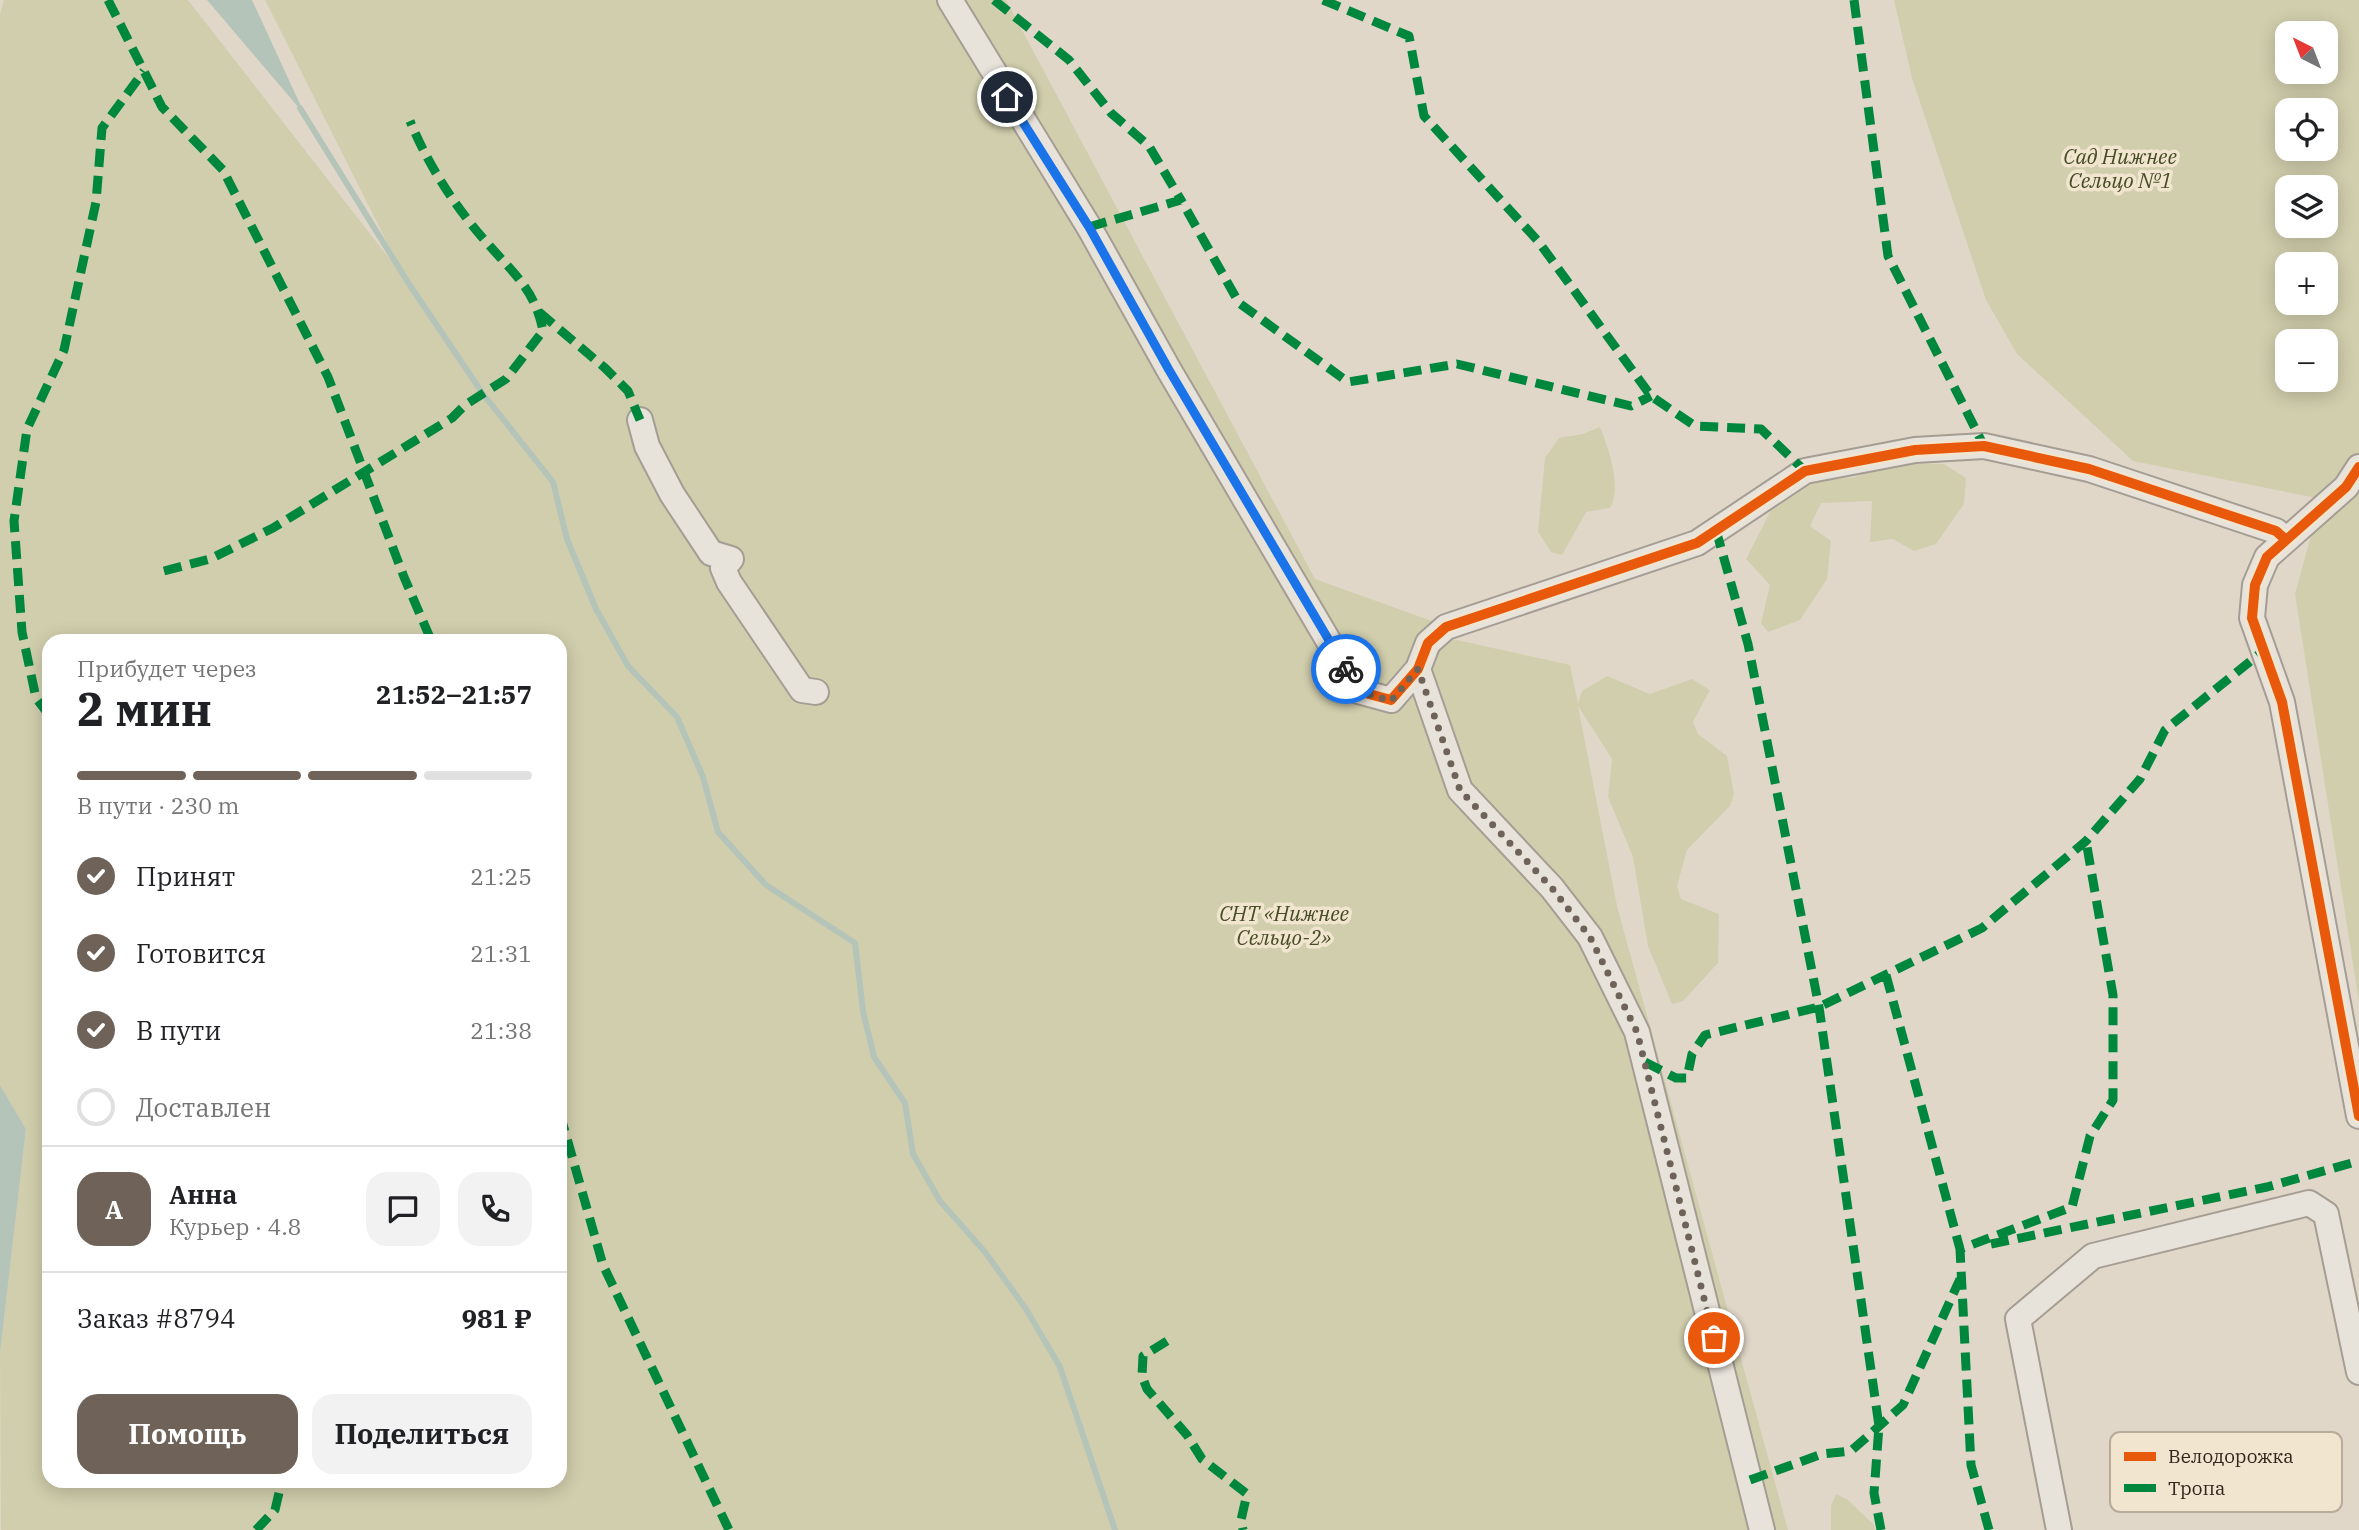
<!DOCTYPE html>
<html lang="ru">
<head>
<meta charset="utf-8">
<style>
  :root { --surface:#fff; --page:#f2f2f2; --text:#202124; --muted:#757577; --line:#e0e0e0; --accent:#6f6359 }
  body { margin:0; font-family:"IBM Plex Serif",serif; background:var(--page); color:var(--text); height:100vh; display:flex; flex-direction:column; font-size:26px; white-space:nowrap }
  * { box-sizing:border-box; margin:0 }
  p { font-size:23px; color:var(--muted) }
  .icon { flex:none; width:38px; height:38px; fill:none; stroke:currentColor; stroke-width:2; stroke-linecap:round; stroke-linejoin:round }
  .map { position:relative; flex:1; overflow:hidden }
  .sheet { position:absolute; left:42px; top:634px; width:525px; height:854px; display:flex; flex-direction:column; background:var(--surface); border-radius:21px; box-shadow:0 4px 18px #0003 }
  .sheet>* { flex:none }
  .needle { width:46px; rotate:318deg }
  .tools { position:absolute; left:2275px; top:21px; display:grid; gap:14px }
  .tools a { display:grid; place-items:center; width:63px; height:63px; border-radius:14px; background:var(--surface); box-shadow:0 4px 18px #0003; font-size:35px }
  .pin { position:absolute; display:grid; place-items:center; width:60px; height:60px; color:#fff; margin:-30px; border:4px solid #fff; border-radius:50%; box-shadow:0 2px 7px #0007 }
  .courier { position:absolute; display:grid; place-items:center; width:70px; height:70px; margin:-35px; border:5px solid #1a73e8; border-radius:50%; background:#fff; color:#222; box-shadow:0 2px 9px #0007 }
  .headline em { font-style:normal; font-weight:800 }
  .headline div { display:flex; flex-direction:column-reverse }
  .headline { display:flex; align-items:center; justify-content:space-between; height:119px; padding:0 35px }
  h1 { font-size:46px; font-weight:800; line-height:52px }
  .bar { display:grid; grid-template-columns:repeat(4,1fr); gap:10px 7px; align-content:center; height:84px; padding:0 35px }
  .bar i { height:9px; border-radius:5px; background:var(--line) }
  .bar .on { background:var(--accent) }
  .bar p { grid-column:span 4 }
  .line { display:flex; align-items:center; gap:18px; padding:0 35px; border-top:2px solid var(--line) }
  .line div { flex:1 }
  .round { display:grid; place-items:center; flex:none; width:74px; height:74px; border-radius:21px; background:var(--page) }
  ol { padding:0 35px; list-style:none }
  li { display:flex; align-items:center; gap:21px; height:77px }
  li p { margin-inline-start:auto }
  li .icon { padding:7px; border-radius:50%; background:var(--accent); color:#fff; stroke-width:4 }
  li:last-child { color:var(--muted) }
  li i { width:38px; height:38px; border:4px solid var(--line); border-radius:50% }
  .cta { display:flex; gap:14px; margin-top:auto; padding:14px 35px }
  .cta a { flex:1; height:80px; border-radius:21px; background:var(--accent); color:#fff; font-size:28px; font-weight:800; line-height:80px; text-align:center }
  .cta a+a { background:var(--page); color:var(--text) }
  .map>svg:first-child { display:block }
  .green { fill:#d1cead; fill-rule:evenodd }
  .water { fill:#b5c4b9 }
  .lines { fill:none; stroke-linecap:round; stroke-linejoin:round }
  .stream { stroke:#b5c4b9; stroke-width:6 }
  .minor-casing { stroke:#a59d93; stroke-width:28 }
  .minor { stroke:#e8e3da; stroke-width:24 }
  .quiet { stroke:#00873e; stroke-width:9; stroke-dasharray:18 9; stroke-linecap:butt }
  .cycleway-casing { stroke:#f1e5cf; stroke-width:15 }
  .cycleway { stroke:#e8590c; stroke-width:10 }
  .done { stroke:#6f6359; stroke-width:7; stroke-dasharray:0 12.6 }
  .route { stroke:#1a73e8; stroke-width:9 }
  .labels { text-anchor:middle; stroke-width:7; stroke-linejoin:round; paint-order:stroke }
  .park-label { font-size:21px; font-style:italic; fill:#464c25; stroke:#f1e5cf }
  .key { fill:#f1e5cf; stroke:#b8ab9a; stroke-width:2 }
  .key-label { font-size:19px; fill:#32251d }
</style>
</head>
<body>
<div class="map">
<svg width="2359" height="1530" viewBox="0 0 2359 1530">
  <rect width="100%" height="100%" fill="#e0d7c9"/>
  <path class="green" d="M4,0h184l218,280 -141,-280h741l309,579 117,42 16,17 122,27 8,38 4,-12 25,-15 43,18 42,-15 18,11 -17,32 5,12 29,22 7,38 -4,12 -43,44 -10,36 4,13 38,15 -1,49 -35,38 -11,3 -24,-58 -15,-89 -25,-60 4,-38 -34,-53 39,200 171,624h-1787l-1,-176 26,-225 -26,-44v-1071zM49,640h511v840h-511z
    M1894,0h465v1002l-64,-408 26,-95 -188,-38 -116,-107 -31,-54 -74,-222zM2287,33h39v39h-39zM2287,110h39v39h-39zM2287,187h39v39h-39zM2287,264h39v39h-39zM2287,341h39v39h-39z
    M1600,427c9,22 22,60 10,81l-24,4 -24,43 -11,-3 -13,-20 7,-74 14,-20 24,-4z
    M1891,463l53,1 22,14 -2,26 -28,40 -22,7 -21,-12 -23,3 2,-41 -51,2 -11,23 21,15 -4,38 -27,41 -32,12 -7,-9 9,-38 -24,-26 25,-49 45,-29 39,-4z
    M1836,1494l12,6 25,24 2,6h-44v-24z"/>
  <path class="water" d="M207,0h45l53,115z
    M0,1085l26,44 -26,225z"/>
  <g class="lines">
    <path class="stream" d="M300,108l109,176 74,110 70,88 14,57 29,70 32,57 49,51 26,60 15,55 48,53 89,58 8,68 11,46 31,46 8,51 27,47 45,51 41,57 34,58 55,163"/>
    <defs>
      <path id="minor" d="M950,0l139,227 80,143 189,321 33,9 27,-31 10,-26 18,-16 251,-84 108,-72 110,-21 69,-4 105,23 187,62 9,8
        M640,420l7,26 25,48 39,59 20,6 -8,9 6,14 73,108 14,2
        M2359,467l-13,20 -79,70 -12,28 -3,33 30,84 77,414
        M1418,669l42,121 92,98 38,49 47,95 125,498
        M2059,1530l-41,-211 75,-63 216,-53 17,11 33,158"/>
    </defs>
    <use href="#minor" class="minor-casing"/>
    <use href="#minor" class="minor"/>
    <path class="quiet" d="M108,0l54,107 61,63 105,207 76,200 27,63
      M994,0l75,60 42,53 38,33 32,54
      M1323,0l86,36 15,80 114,125 113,155 44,30 66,3 44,42
      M1854,0l34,256 96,190
      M1089,227l92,-27 58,103 109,79 109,-18 174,42 20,-10
      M539,312l66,56 23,23 12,29
      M1716,530l32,114 71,363 60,419 -5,67 7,37
      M164,571l46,-12 63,-31 179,-110 13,-13 41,-26 37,-48c-8,-41 -28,-56 -54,-86 -32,-35 -61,-80 -79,-124
      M49,715l-13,-17 -14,-66 -8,-111 13,-92 37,-79 32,-148 6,-74 42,-57
      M1886,975l74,274 6,-1
      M1645,1062l31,16h11l5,-24 13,-19 114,-28 163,-79 104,-87 54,-62 25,-49 98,-79
      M560,1114l43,151 126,265
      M1991,1244l276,-57 92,-26
      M1167,1341l-24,15 -1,20 5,13 40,46 15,24 45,35 -6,26 2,10
      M1750,1480l72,-26 29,-3 52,-46 57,-126
      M256,1530l19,-20 7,-30
      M1989,1530l-18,-65 -11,-216 112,-42 18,-71 23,-36v-105l-27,-154"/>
    <defs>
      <path id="cycleway" d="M2359,467l-13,20 -79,70 -12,28 -3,33 30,84 77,414
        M1358,691l33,9 27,-31 10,-26 18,-16 251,-84 108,-72 110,-21 69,-4 105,23 187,62 9,8"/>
    </defs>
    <use href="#cycleway" class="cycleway-casing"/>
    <use href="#cycleway" class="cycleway"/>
  </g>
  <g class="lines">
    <path class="done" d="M1346,669l12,22 33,10 27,-32 42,121 92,98 38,49 47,95 77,306"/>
    <path class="route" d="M1007,97l82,130 80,143 177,299"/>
  </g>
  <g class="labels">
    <g class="park-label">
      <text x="2120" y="164">Сад Нижнее<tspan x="2120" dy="24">Сельцо №1</tspan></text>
      <text x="1284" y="921">СНТ «Нижнее<tspan x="1284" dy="24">Сельцо-2»</tspan></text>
    </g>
  </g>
  <rect x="2110" y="1432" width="232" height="80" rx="10" class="key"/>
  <rect x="2124" y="1452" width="32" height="9" fill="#e8590c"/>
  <rect x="2124" y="1484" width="32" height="8" fill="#00873e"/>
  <g class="key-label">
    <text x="2168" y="1463">Велодорожка</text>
    <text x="2168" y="1495">Тропа</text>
  </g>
</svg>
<div class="tools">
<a><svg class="needle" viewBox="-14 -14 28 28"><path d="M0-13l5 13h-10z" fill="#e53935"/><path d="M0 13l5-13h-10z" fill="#757577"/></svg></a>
<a><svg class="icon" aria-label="locate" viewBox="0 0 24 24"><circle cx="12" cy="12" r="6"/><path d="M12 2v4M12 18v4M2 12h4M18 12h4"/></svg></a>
<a><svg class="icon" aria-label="layers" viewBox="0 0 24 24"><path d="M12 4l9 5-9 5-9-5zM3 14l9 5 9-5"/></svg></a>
<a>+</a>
<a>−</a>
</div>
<div class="pin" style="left:1714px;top:1338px;background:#ea580c"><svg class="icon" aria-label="bag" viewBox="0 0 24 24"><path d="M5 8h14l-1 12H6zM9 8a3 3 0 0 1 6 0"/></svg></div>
<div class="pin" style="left:1007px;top:97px;background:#1f2937"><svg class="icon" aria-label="home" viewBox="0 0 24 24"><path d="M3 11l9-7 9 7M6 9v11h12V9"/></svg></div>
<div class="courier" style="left:1346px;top:669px"><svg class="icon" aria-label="bike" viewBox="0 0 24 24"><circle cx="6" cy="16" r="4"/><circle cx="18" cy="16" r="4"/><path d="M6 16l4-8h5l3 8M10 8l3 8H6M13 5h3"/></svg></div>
<section class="sheet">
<div class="headline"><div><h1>2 мин</h1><p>Прибудет через</p></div><em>21:52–21:57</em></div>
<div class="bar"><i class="on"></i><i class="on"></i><i class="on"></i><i></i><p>В пути · 230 m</p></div>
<ol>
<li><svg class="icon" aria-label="check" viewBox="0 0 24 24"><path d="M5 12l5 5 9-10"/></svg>Принят<p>21:25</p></li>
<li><svg class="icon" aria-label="check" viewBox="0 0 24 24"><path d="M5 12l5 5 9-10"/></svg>Готовится<p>21:31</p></li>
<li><svg class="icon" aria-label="check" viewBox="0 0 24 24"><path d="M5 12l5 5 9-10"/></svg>В пути<p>21:38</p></li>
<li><i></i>Доставлен</li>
</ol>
<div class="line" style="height:126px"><b class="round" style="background:var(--accent);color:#fff">А</b><div><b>Анна</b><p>Курьер · 4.8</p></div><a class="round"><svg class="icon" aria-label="chat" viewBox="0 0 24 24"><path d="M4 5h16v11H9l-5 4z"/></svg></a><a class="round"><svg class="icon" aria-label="phone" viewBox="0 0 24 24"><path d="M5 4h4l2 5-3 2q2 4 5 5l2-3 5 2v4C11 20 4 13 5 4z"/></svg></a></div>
<div class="line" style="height:91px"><div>Заказ #8794</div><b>981 ₽</b></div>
<div class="cta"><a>Помощь</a><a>Поделиться</a></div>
</section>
</div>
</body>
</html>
